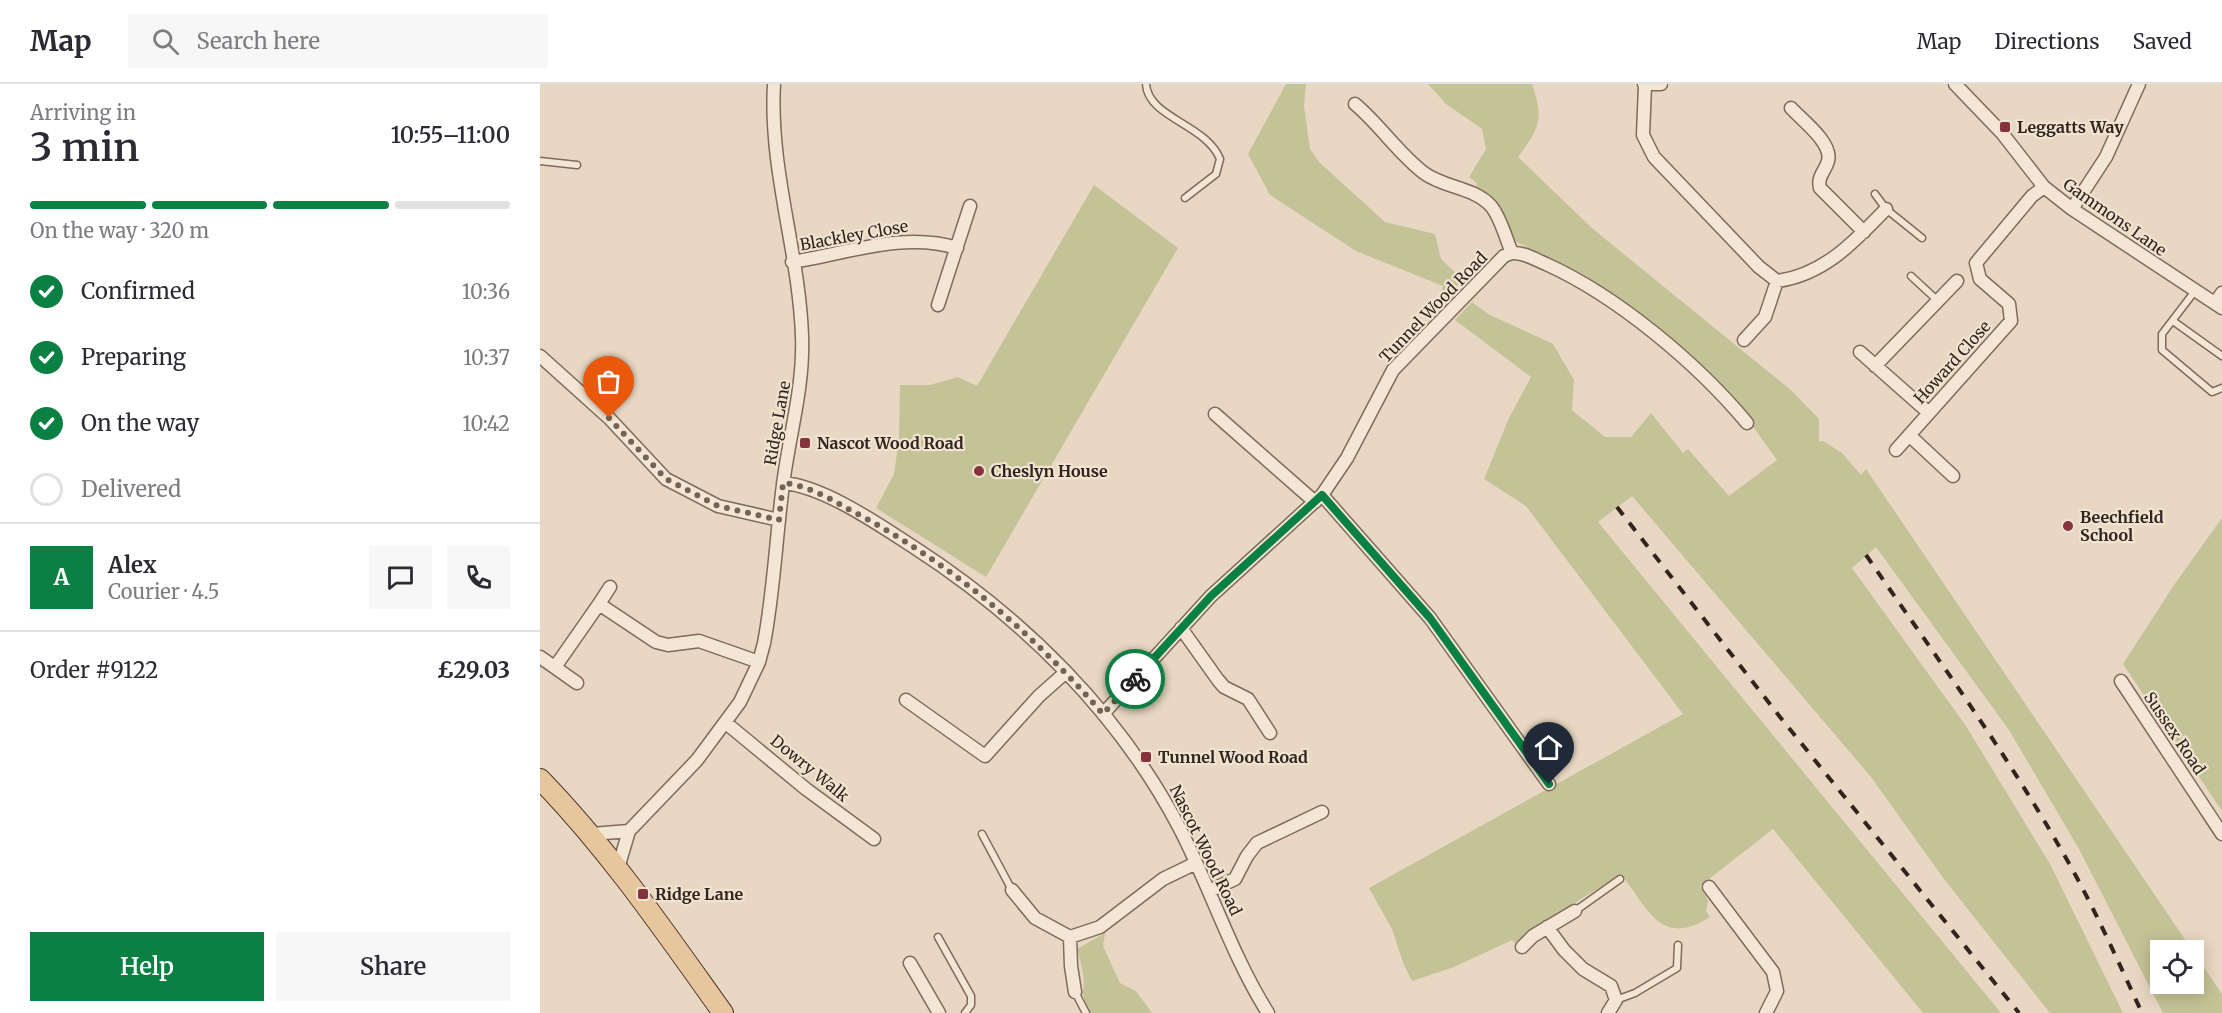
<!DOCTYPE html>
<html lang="en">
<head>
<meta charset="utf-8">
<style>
  :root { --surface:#fff; --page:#f7f7f7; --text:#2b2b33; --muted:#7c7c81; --line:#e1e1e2; --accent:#0b8043 }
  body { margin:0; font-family:Merriweather,serif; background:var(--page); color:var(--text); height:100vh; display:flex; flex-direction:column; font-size:22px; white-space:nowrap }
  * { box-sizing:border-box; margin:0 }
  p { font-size:20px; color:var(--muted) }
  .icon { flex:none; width:33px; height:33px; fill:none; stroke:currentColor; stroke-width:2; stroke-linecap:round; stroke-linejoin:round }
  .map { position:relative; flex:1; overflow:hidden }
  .drawer { display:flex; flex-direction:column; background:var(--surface); width:540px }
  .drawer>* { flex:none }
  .fabs { position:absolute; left:1610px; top:856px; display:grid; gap:12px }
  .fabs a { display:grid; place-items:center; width:54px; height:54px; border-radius:0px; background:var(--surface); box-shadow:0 3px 15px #0003; font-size:30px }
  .pin { position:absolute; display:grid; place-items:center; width:51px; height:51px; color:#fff; margin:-62px -26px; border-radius:50% 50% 50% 0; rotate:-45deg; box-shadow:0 0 6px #0007 }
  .pin .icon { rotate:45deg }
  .courier { position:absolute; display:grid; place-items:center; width:60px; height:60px; margin:-30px; border:4px solid #0b8043; border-radius:50%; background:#fff; color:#222; box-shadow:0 2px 8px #0007 }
  .overview em { font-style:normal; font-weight:600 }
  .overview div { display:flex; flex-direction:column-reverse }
  .overview { display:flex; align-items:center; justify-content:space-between; height:102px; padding:0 30px }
  h1 { font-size:39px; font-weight:600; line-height:45px }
  .bar { display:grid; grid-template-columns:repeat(4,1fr); gap:9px 6px; align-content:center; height:72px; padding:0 30px }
  .bar i { height:8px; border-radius:4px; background:var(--line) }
  .bar .selected { background:var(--accent) }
  .bar p { grid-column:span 4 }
  .line { display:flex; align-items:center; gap:15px; padding:0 30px; border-top:2px solid var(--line) }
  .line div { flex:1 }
  .round { display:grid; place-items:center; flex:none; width:63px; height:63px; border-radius:0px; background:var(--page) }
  ol { padding:0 30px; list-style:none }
  li { display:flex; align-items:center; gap:18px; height:66px }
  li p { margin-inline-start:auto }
  li .icon { padding:6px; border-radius:50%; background:var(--accent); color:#fff; stroke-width:4 }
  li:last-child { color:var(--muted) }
  li i { width:33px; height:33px; border:3px solid var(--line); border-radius:50% }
  .cta { display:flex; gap:12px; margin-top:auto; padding:12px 30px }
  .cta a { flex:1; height:69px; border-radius:0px; background:var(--accent); color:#fff; font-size:24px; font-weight:600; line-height:69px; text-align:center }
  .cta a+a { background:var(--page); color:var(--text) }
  header { display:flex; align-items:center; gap:36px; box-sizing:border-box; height:84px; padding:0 30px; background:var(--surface); border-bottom:2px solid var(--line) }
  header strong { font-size:28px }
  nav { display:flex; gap:33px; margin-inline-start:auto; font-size:21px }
  .search { width:420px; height:54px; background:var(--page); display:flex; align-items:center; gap:15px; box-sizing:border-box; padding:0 21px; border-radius:0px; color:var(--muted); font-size:22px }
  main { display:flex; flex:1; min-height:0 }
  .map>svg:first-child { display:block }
  .green { fill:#c4c397; fill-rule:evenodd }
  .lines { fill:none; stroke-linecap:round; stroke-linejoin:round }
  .service-casing { stroke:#7f6a5b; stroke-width:9 }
  .minor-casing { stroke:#7f6a5b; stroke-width:15 }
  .primary-casing { stroke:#4d392f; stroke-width:22 }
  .service { stroke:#f4e6d4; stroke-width:6 }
  .minor { stroke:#f4e6d4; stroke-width:12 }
  .primary { stroke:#e7c69e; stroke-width:20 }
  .rail { stroke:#31241e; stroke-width:4; stroke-dasharray:10 10; stroke-linecap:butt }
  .done { stroke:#716357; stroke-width:6; stroke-dasharray:0 10.8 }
  .route { stroke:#0b8043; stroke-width:8 }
  .poi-dot { fill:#87333f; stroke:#f0e3d0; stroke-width:2 }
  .labels { text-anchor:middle; stroke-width:4.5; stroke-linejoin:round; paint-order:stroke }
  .poi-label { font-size:16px; font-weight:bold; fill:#31241e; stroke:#f0e3d0; text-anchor:start }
  .street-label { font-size:16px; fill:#31241e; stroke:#f0e3d0 }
</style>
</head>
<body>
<header>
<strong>Map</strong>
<div class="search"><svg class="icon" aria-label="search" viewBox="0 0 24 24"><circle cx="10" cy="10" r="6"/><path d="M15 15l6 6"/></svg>Search here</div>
<nav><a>Map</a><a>Directions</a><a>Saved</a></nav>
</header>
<main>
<section class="drawer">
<div class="overview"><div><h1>3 min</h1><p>Arriving in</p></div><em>10:55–11:00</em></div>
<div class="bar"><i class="selected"></i><i class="selected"></i><i class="selected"></i><i></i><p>On the way · 320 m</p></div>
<ol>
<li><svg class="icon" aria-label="check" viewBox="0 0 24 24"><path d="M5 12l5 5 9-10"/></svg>Confirmed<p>10:36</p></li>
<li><svg class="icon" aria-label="check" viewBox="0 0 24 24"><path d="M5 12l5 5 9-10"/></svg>Preparing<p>10:37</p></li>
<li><svg class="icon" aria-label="check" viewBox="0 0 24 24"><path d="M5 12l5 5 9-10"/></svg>On the way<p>10:42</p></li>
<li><i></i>Delivered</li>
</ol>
<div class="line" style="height:108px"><b class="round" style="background:var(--accent);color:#fff">A</b><div><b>Alex</b><p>Courier · 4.5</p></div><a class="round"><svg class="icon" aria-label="chat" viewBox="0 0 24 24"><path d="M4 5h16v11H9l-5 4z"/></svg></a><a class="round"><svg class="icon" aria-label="phone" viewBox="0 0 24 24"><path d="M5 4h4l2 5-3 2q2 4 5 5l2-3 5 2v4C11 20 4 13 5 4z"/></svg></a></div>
<div class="line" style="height:78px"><div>Order #9122</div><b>£29.03</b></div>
<div class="cta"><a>Help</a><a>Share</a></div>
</section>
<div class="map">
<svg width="1682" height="929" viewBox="0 0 1682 929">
  <rect width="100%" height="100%" fill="#e8d7c2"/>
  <path class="green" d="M746,0h20l-2,22 6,43 9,13 66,60 50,12 6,25 22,21 -23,23 3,-17 -87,-35 -86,-56 -22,-41z
    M888,0h104c12,36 8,43 -14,73l75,72 199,162 27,28v23l4,-1 19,12 19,22 5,-6 356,525v19h-59l-84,-164 -70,-119 -133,-183 -24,21 114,158 84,138 73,149h-73l-106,-134 -73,-102 -239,-281 -34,26 403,491h-78l-150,-184 -73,57 8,15 -2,10 4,6c-49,31 -61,-7 -89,-43 -35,23 -73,43 -106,69l-3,-3 -58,27 -42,14 -8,-16 -12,-36 -23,-41 314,-174 -157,-208 -42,-27 25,-61 22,-41 -76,-57 17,-18 16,12 65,30 21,36 -2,30 33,27h26l20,-24 32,40 5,-4 41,47 48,-36 -46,-64 -37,-37 -106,-82 -73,-36 -30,-48 -9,-5 1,-5 -8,-6 17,-28 -4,-20 -36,-25zM1620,867h33v33h-33z
    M554,101l84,63 -192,329 -110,-69 18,-34 5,-35 1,-54h30l28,-8 19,9z
    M1682,434v293l-99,-147 51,-79z
    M565,849l-2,13 17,37 16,8 16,22h-63l-7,-20c5,-12 -2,-33 -5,-44z"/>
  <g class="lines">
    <defs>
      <path id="service" d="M606,0c2,34 60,40 74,75l-4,15 -31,24
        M0,77l37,4
        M1335,110l11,15 36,29
        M1371,192l27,25
        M1655,207l-33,43v16l50,42 10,-4
        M1633,237l49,35
        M442,750l30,56
        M1035,827l45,-32
        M398,853l33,59v9l-6,8
        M535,908l11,21
        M1076,916l19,-7 42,-25 1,-23"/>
      <path id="minor" d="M1104,0h17
        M1415,0l47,49 42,54 28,22 150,99
        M1105,2l-2,49 11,22 105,110 18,14 -12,36 -21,23
        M815,20c25,21 43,49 69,69 20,15 50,14 67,33 10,12 15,33 21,47 12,-1 24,7 34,11 71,32 151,99 201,159
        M1251,24c11,12 42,35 37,53 -3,11 -11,15 -8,27l44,44
        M1532,125l34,-52 33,-73
        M252,178c53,-8 112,-31 165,-14
        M1237,197c47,-6 78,-40 109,-72
        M1675,219l7,-10
        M398,221l32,-99
        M1320,268l69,61
        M0,272l69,62 57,61 52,27 61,14
        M1335,282l82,-85
        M675,330l100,88
        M1369,351l44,41
        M1356,366l115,-129 -2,-17 -29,-25 -4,-16 56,-67 12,-9
        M243,399c40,3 95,41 129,63 110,71 207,166 268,283 31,60 52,127 88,184
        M782,411l108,123 119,166
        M59,520l11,-17
        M641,544l37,52 6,7 24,12 22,34
        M0,573l37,26
        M15,583l44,-63 57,38 12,3 31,-4 60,21
        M1581,597l101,153
        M366,616l79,56 54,-60 27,-24
        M563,630l108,-118 111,-101 25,-37 46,-88 111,-114 8,-3
        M186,639l80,66 68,50
        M52,750l37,-3
        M78,784l11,-37 68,-71 43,-58 19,-40 5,-19c10,-52 12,-106 19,-158 6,-50 21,-97 19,-149 -3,-85 -33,-166 -28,-252
        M1169,803l64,85 4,19 -11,22
        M472,806l23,28 35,19 30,-10 63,-48 33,-16
        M669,807l26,-12 12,-23 10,-13 65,-31
        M1007,843l17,23 19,19 28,17 5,14 -8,13
        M530,853l1,29 4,26
        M982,863l11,-11 42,-25
        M370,879l29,50"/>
      <path id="primary" d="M0,695c69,71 125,153 183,234"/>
    </defs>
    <use href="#service" class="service-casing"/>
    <use href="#minor" class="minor-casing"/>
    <use href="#primary" class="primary-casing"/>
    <use href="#service" class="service"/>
    <use href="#minor" class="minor"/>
    <use href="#primary" class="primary"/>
    <path class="rail" d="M1077,423l163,210 239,296
      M1326,471c66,96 135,190 193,291 32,54 57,111 83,167"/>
  </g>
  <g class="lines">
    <path class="done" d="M69,334l57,61 52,27 61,14 4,-37c24,2 46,15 67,27 98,51 181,121 253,204l32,-35"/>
    <path class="route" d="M595,595l76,-83 111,-101 108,123 119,166"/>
  </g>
  <g class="poi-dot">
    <rect x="1459" y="37" width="12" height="12" rx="3"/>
    <rect x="259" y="353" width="12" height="12" rx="3"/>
    <circle cx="439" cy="387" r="6"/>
    <circle cx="1528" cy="442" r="6"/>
    <rect x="600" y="667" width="12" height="12" rx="3"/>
    <rect x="97" y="804" width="12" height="12" rx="3"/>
  </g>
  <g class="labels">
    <g class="poi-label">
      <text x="1477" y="49">Leggatts Way</text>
      <text x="277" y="365">Nascot Wood Road</text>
      <text x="451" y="393">Cheslyn House</text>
      <text x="1540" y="439">Beechfield<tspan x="1540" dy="18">School</tspan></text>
      <text x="618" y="679">Tunnel Wood Road</text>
      <text x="115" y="816">Ridge Lane</text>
    </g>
    <g class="street-label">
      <text transform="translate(1575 133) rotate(35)" y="6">Gammons Lane</text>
      <text transform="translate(314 151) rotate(-10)" y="6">Blackley Close</text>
      <text transform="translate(893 223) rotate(-46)" y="6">Tunnel Wood Road</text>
      <text transform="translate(1412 278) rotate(-48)" y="6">Howard Close</text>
      <text transform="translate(237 339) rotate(-80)" y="6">Ridge Lane</text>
      <text transform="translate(1635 649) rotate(56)" y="6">Sussex Road</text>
      <text transform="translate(270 684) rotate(39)" y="6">Dowry Walk</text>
      <text transform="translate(666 766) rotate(64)" y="6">Nascot Wood Road</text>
    </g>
  </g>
</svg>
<div class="fabs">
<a><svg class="icon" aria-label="locate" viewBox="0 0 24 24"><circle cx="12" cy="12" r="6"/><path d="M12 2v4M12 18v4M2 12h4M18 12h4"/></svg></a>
</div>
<div class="pin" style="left:69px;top:334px;background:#ea580c"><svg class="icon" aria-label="bag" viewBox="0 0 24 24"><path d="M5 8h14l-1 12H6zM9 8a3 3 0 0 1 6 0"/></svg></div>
<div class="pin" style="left:1009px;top:700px;background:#1f2937"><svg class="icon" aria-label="home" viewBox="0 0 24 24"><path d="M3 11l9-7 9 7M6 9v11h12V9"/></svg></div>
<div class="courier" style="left:595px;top:595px"><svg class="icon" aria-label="bike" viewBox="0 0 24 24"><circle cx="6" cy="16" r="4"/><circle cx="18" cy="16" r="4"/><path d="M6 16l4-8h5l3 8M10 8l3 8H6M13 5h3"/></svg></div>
</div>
</main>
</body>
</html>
